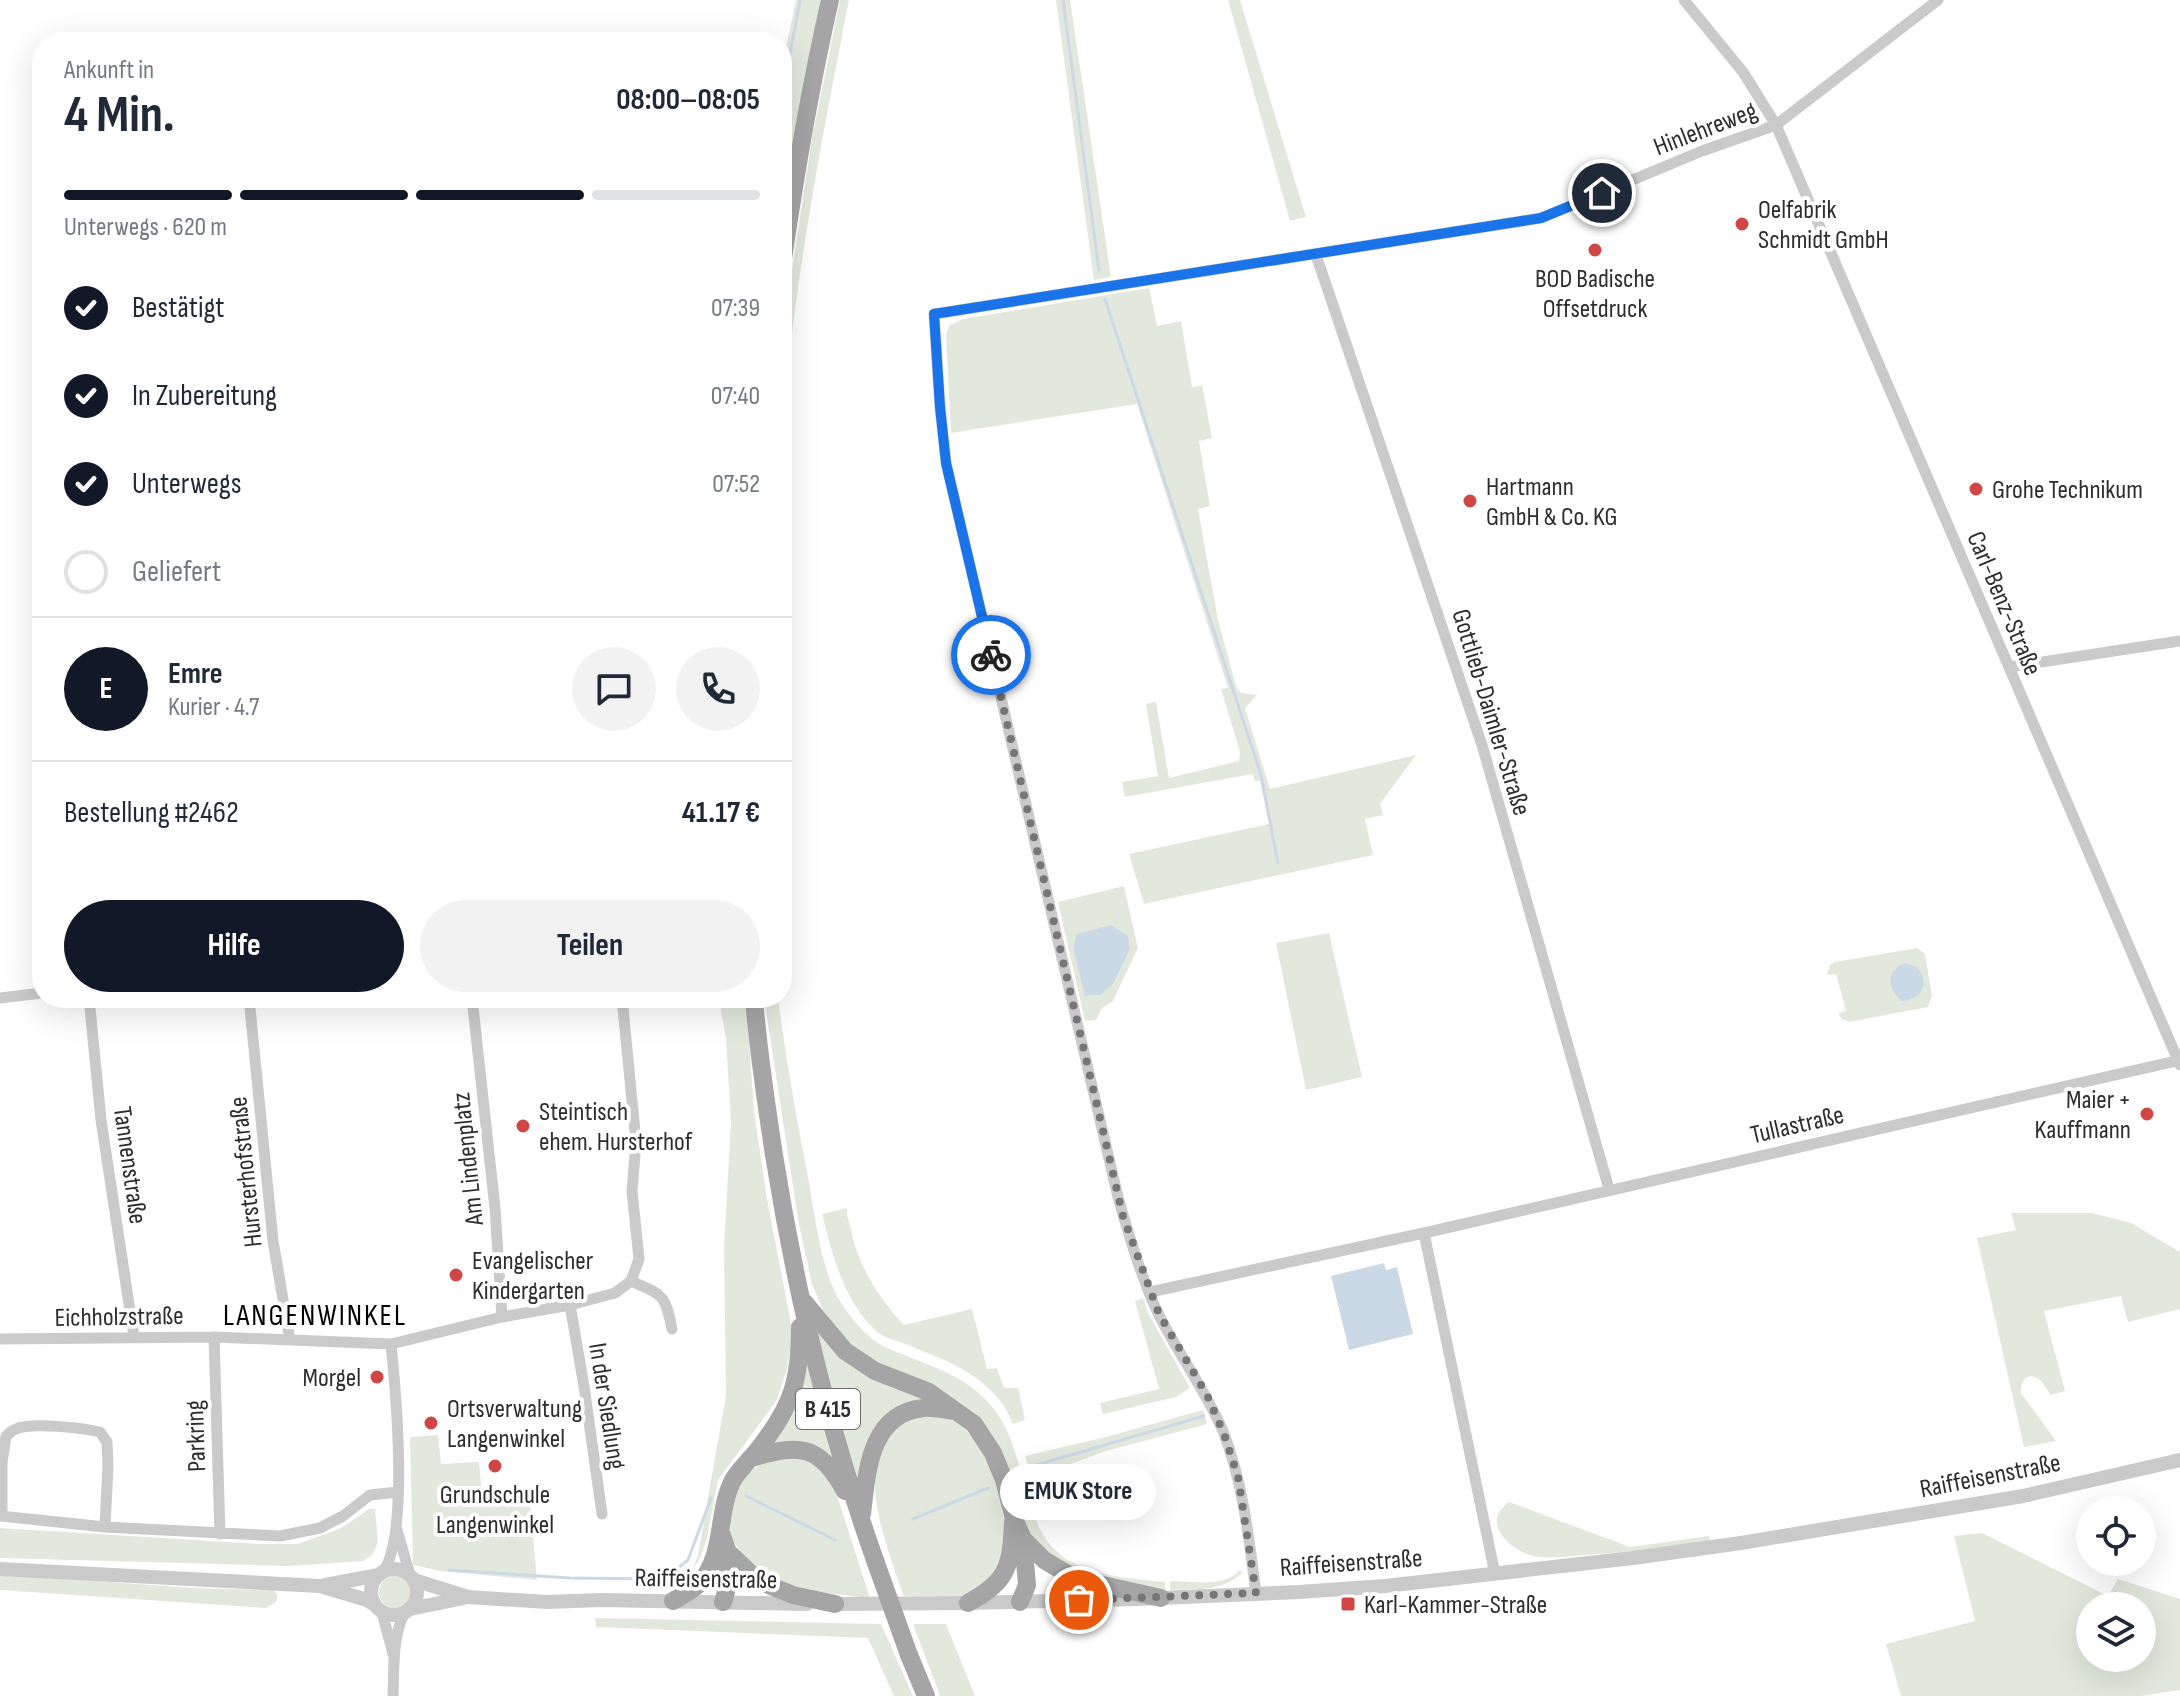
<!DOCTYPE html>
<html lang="de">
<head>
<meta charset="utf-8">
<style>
  :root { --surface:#fff; --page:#f2f2f3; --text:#1f2937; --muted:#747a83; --line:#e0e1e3; --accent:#111827 }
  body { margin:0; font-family:"Sofia Sans Condensed",sans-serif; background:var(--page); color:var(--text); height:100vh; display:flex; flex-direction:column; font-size:30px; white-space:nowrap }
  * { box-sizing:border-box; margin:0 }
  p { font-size:26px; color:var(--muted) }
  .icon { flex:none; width:44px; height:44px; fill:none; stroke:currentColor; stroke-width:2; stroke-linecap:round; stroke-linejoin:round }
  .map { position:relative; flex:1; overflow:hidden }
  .drawer { position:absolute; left:32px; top:32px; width:760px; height:976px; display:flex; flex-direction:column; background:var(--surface); border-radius:32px; box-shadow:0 8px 32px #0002 }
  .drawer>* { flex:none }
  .tools { position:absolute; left:2076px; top:1496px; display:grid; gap:16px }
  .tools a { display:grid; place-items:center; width:80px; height:80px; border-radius:50%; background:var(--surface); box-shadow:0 8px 32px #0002; font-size:40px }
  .pin { position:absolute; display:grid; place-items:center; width:68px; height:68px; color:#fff; margin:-34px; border:4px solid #fff; border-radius:50%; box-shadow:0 2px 8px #0007 }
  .courier { position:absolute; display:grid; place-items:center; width:80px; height:80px; margin:-40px; border:6px solid #1a73e8; border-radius:50%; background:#fff; color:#222; box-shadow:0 2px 10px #0007 }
  .bubble { position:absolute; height:56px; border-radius:28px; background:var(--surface); box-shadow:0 8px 32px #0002; font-size:26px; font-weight:700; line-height:56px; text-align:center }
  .head em { font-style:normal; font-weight:700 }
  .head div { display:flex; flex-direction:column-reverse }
  .head { display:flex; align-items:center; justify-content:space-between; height:136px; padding:0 32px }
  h1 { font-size:52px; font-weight:700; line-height:60px }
  .bar { display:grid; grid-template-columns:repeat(4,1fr); gap:12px 8px; align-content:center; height:96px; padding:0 32px }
  .bar i { height:10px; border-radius:6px; background:var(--line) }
  .bar .current { background:var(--accent) }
  .bar p { grid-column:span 4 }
  .line { display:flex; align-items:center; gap:20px; padding:0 32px; border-top:2px solid var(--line) }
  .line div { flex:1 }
  .round { display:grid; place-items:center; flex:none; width:84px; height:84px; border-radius:42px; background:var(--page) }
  ol { padding:0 32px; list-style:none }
  li { display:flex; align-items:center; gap:24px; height:88px }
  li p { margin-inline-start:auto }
  li .icon { padding:8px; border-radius:50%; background:var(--accent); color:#fff; stroke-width:4 }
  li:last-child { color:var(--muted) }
  li i { width:44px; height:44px; border:4px solid var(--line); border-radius:50% }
  .action { display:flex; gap:16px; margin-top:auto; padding:16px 32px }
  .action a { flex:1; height:92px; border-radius:48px; background:var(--accent); color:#fff; font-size:32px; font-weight:700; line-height:92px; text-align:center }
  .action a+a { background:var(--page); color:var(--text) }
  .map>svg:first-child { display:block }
  .green { fill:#e2e9dc; fill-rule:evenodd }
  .water { fill:#cbd9e7 }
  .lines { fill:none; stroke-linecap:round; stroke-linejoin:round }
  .stream { stroke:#cbd9e7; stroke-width:3 }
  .minor { stroke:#cacaca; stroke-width:11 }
  .tertiary { stroke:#cacaca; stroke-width:14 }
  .primary { stroke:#a5a5a5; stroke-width:18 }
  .primary-bridge { stroke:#a5a5a5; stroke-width:18 }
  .done { stroke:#767676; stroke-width:8; stroke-dasharray:0 14.4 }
  .route { stroke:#1a73e8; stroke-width:10 }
  .poi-dot { fill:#cf4644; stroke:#fff; stroke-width:3 }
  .labels { text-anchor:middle; stroke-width:8; stroke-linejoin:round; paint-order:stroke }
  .shield { fill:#fff; stroke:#6c6c6c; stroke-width:2 }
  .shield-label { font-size:24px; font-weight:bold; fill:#2d2d2d }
  .street-label { font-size:26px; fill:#2d2d2d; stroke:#fff }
  .poi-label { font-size:26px; fill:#2d2d2d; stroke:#fff; text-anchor:start }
  .quarter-label { font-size:30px; letter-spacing:2px; fill:#000; stroke:#fff }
</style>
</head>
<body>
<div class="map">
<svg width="2180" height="1696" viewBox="0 0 2180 1696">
  <rect width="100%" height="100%" fill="#fff"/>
  <path class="green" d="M796,0h26l-40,220v-154z
    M840,0h9c-28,142 -55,284 -67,428v-91l30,-198z
    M1056,0h14l41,277 -17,3z
    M1228,0h12l66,217 -16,4z
    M1149,288l8,38 24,-5 11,66 10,-2 10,53 -13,3 11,65 -12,3 20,111 18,66 5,7 16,2 -12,13 25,81 146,-34 -36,49 3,11 -18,4 8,36 -229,49 -15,-50 140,-30 -9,-43h-5l-2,-7 -128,23 -3,-15 36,-6 -12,-72 10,-2 13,76 70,-17 1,-9 -19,-63 7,-1 -91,-284 -186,29 -5,-99 4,-9 13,-6z
    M1124,886l14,62 -25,53 -12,8 -5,11 -11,1 -27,-119zM1073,948l57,1 -16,34 -13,12 -15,1z
    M1329,933l33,144 -56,13 -30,-147z
    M1917,948l8,6 7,42 -4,11 -79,15 -7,-3 -4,-5 8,-3 -10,-37 -9,1 3,-10 5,-3z
    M688,998h58l8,113 12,82 26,136 -2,21 -3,19 -10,31 -59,80 -11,58 -8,23 -6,7 5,-13 28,-160 -2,-148 7,-125 -5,-84 -7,-38 -30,6z
    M764,998h14c8,62 19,123 31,185 6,33 10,68 22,100 8,20 23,40 39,54 10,9 24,14 37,19 32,13 65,24 87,53 15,19 21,43 28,66 6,22 12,48 26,67 25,34 79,36 117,40v8l-23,-2 -63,-14 -40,-26 -12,-18 -40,-100 -16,-19 -39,-27 -66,-26 -17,-12 -15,-18 -12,-20 -10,-24 -13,-59z
    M847,1208v7c4,13 7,29 12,42 10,25 27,49 45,68l68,-16 15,60 10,-1 7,20h14l7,32 -12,4c-18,-46 -63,-62 -105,-79 -10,-4 -25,-7 -33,-15 -31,-29 -43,-76 -53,-116z
    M2011,1213h81l39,10 49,29v57l-52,13 -7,-26 -77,15 21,80 -14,4c-4,-5 -8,-14 -14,-17 -12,-6 -17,6 -16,15l35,48 -32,6 -47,-209 39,-8z
    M1143,1298l5,15 42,75 -14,9 -73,17 -3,-11 59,-14 -24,-88z
    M815,1325l118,74 -42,17 -34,69z
    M807,1363l26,96 -67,-10z
    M1203,1410l4,14 -101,27 -74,27 -7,-22 77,-18z
    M913,1415c11,1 28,-1 38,4 31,14 50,71 53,103 1,14 -1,30 -2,44l-21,23 -20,7h-57c-15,-42 -48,-122 -15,-162 6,-7 17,-13 24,-19z
    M438,1435l3,29 38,-2 4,44 47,-4 7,78 -97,-9 -27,-6 -3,-128z
    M803,1455l29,25 38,118 -44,-5 -55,-12 -24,-19 -15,-23 -5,-18 10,-33 11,-15 20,-14z
    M1509,1502l121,45 79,-11 1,5c-41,6 -82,11 -124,14 -17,1 -39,5 -56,0 -13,-4 -27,-14 -32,-27 -4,-12 2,-19 11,-26z
    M369,1509h6l3,33 -5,12 -10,7 -73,5 -290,-8v-30l259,16h39l43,-16z
    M1982,1533l126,63 10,-17 62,20v91l-39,6h-240l-15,-52 89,-23 -21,-85zM2090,1606h52v52h-52z
    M1239,1571h3v2c-21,19 -45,16 -72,17v-9c22,0 53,7 69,-10z
    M0,1574l193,14 81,2 4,6 -2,6 -10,6 -266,-18z
    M379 1592a16 16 0 1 1 32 0a16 16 0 1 1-32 0Z
    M595,1618l286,6 32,72h-19l-26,-58 -272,-11z
    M913,1624h33l29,72h-35z"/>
  <path class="water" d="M1111,925l17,11 2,13 -16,34 -13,12 -16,1 -12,-48 4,-14z
    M1905,963c27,5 24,37 -3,38 -15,-12 -17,-31 3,-38z
    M1384,1263l2,7 11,-3 16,67 -64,16 -18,-74z"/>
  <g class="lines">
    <path class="stream" d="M1063,0l36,270
      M782,97l18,-97
      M1105,299l156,476 17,88
      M1033,1466l171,-50
      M746,1496l89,44
      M913,1519l75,-31
      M449,1570l121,8 86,1 17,-7 15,-12 23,-62"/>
    <path class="minor" d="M1684,0l59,72 33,53 404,940
      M1316,255l166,490 127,444
      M2009,667l171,-26
      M0,998l42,-5
      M89,998l12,122 33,217
      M249,998l24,243 17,99
      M472,998l23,210 7,109
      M1424,1233l71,341
      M631,1281c32,14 34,13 41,48
      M1150,1292l274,-59 756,-173
      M570,1305l14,81 18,128
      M214,1337l6,197
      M0,1339l214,-2 177,7 111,-27 68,-12 45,-12 16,-12 8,-22 -7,-68 4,-49 -14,-144
      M0,1516l105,11 175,9 40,-8 23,-12 27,-21 28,-3
      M2,1516v-53l4,-27c3,-2 6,-6 10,-7 15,-7 67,-1 84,3l7,10 1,24 -3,61
      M397,1530l13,45
      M383,1572c26,-37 13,-179 8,-228
      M1256,1593c-7,-54 -13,-111 -33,-162 -18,-42 -45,-77 -65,-118 -16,-33 -30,-80 -40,-116l-172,-734 -6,-56 -6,-93 607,-96 161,-67 74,-26 162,-125
      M382,1612l11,42
      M393,1696c1,-24 -1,-62 12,-83"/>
    <path class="tertiary" d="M371 1592a23 23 0 1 1 46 0a23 23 0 1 1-46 0Z
      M0,1569l320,17 47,14 8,5
      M414,1580l54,17 79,5 55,-2 205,4
      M325,1585l54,-10
      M827,1604l141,-1 169,-4 162,-7 86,-6 248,-28 108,-15 282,-47 157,-36
      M410,1609l54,-11"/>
    <path class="primary" d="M782,265c13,-89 28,-177 48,-265
      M754,998c4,53 12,105 20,157 22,139 55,276 102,408
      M804,1302l41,49 30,20 54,21 45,32 19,29 11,27 10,39 9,20 21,21 32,19 85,19
      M752,1458c49,-15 67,-13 93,33
      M862,1514c5,-41 7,-100 61,-106 11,-1 22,2 32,3
      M721,1533l7,19 26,25 17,9 22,9 42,9
      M673,1601c8,-5 19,-10 26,-17 27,-30 17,-71 34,-104 7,-12 19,-22 27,-33 33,-42 40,-68 40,-120
      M723,1602l5,-17v-33
      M1020,1602l7,-17 -4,-46
      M968,1603c41,-22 43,-38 45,-82
      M909,1655l17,41"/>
    <path class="primary-bridge" d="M876,1563l33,92"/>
  </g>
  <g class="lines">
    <path class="done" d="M991,655l132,561 36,98 48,81 17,39 14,43 18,116 -177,7"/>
    <path class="route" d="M991,655l-45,-192 -6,-56 -6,-93 607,-96 61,-25"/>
  </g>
  <g class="poi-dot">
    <circle cx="1742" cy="224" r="8"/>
    <circle cx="1595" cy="250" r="8"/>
    <circle cx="1976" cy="489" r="8"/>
    <circle cx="1470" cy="501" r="8"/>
    <circle cx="2147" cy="1114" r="8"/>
    <circle cx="523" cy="1126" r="8"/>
    <circle cx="456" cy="1275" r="8"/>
    <circle cx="377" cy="1377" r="8"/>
    <circle cx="431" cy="1423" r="8"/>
    <circle cx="495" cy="1466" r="8"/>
    <rect x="1340" y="1596" width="16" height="16" rx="4"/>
  </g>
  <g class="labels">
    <rect class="shield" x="796" y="1389" width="64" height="40" rx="6"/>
    <g class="shield-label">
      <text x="828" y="1417">B 415</text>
    </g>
    <g class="street-label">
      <text transform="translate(1705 128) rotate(-21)" y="9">Hinlehreweg</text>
      <text transform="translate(2005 603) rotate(67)" y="9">Carl-Benz-Straße</text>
      <text transform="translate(1492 712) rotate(73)" y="9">Gottlieb-Daimler-Straße</text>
      <text transform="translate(1797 1124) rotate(-13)" y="9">Tullastraße</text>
      <text transform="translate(467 1159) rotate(-96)" y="9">Am Lindenplatz</text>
      <text transform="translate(131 1165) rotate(82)" y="9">Tannenstraße</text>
      <text transform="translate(245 1172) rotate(-96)" y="9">Hursterhofstraße</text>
      <text transform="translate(119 1316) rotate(-1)" y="9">Eichholzstraße</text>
      <text transform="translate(608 1406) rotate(81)" y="9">In der Siedlung</text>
      <text transform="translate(195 1436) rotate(-92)" y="9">Parkring</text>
      <text transform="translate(1990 1475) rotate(-11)" y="9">Raiffeisenstraße</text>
      <text transform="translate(1351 1562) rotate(-4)" y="9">Raiffeisenstraße</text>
      <text transform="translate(706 1578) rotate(1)" y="9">Raiffeisenstraße</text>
    </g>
    <g class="poi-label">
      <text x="1758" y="218">Oelfabrik<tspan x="1758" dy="30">Schmidt GmbH</tspan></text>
      <text x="1595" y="287" text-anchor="middle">BOD Badische<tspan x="1595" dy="30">Offsetdruck</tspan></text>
      <text x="1486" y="495">Hartmann<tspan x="1486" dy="30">GmbH &amp; Co. KG</tspan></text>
      <text x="1992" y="498">Grohe Technikum</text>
      <text x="2131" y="1108" text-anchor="end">Maier +<tspan x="2131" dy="30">Kauffmann</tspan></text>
      <text x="539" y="1120">Steintisch<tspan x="539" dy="30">ehem. Hursterhof</tspan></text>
      <text x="472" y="1269">Evangelischer<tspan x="472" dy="30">Kindergarten</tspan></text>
      <text x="361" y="1386" text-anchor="end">Morgel</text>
      <text x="447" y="1417">Ortsverwaltung<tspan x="447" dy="30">Langenwinkel</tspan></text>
      <text x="495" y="1503" text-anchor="middle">Grundschule<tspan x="495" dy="30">Langenwinkel</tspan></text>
      <text x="1364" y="1613">Karl-Kammer-Straße</text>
    </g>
    <g class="quarter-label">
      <text x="315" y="1325">LANGENWINKEL</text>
    </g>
  </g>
</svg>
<div class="tools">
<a><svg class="icon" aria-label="locate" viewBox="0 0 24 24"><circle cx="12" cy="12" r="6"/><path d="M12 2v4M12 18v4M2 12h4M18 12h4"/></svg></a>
<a><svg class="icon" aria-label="layers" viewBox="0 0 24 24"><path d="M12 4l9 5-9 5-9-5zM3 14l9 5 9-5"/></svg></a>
</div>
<div class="pin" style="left:1079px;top:1600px;background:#ea580c"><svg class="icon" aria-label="bag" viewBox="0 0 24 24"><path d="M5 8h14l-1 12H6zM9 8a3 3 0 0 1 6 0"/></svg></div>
<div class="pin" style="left:1602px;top:193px;background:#1f2937"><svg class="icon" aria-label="home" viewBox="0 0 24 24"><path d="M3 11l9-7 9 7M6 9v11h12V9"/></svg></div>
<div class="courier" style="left:991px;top:655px"><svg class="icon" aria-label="bike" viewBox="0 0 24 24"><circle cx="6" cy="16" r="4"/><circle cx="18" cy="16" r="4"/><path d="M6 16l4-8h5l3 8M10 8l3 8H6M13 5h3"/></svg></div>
<div class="bubble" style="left:1000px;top:1464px;width:156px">EMUK Store</div>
<section class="drawer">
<div class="head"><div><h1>4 Min.</h1><p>Ankunft in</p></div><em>08:00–08:05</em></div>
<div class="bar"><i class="current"></i><i class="current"></i><i class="current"></i><i></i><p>Unterwegs · 620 m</p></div>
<ol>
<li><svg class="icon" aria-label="check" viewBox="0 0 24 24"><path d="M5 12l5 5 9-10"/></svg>Bestätigt<p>07:39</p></li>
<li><svg class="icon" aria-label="check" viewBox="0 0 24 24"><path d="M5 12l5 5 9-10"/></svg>In Zubereitung<p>07:40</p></li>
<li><svg class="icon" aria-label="check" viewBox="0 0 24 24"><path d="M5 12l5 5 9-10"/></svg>Unterwegs<p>07:52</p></li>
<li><i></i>Geliefert</li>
</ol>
<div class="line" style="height:144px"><b class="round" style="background:var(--accent);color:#fff">E</b><div><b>Emre</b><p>Kurier · 4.7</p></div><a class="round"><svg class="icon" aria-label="chat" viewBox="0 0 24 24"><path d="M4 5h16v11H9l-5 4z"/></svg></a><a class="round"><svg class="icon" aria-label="phone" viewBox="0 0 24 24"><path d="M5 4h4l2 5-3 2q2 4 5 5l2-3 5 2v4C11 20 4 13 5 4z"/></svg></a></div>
<div class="line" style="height:104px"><div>Bestellung #2462</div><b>41.17 €</b></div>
<div class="action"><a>Hilfe</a><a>Teilen</a></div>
</section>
</div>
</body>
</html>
